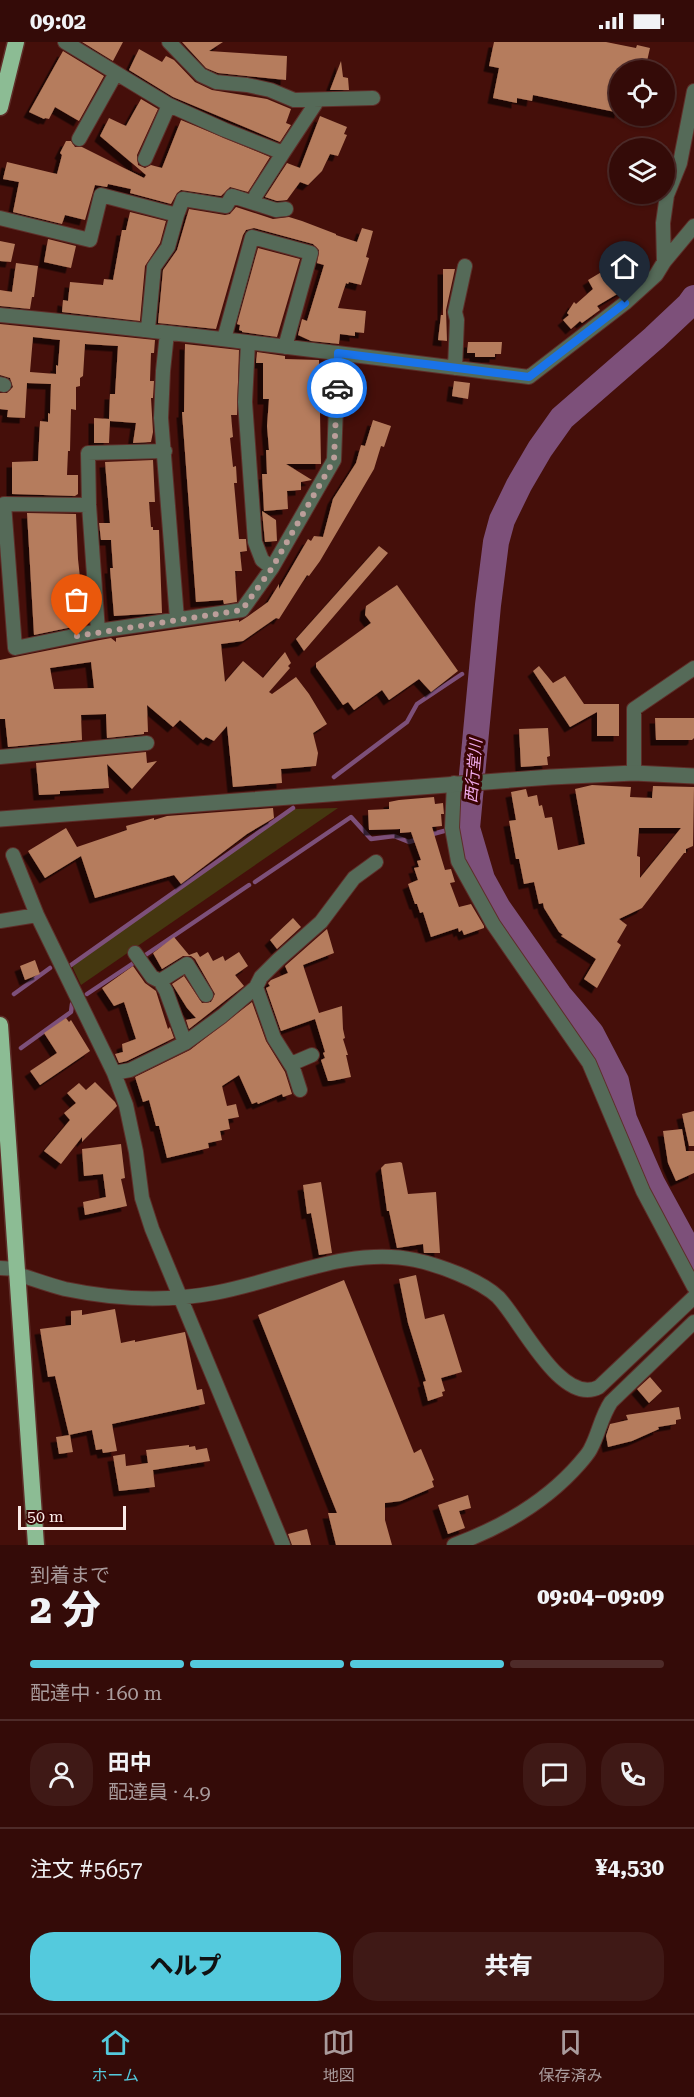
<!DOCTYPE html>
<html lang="ja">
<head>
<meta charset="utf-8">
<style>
  :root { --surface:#340b08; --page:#3f1916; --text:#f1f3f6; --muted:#a99b9c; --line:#4e2b29; --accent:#54cadd }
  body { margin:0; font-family:"Roboto Serif","Noto Sans JP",serif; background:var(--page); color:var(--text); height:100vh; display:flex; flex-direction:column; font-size:22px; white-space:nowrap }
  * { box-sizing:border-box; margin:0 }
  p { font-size:20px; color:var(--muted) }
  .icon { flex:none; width:33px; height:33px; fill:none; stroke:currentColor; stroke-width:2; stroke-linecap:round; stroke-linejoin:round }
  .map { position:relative; height:1503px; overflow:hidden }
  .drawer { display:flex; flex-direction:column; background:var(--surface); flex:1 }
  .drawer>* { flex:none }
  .buttons { position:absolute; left:609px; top:18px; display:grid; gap:12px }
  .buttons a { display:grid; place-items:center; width:66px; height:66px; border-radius:50%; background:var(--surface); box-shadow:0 2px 4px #0004,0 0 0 2px var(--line); font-size:30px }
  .scale { position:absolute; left:18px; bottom:15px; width:108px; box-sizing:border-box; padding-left:6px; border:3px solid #faebe8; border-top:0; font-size:16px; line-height:21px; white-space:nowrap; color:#faebe8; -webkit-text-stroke:4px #3a0403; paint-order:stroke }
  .pin { position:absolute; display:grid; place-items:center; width:51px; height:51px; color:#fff; margin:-62px -26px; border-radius:50% 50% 50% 0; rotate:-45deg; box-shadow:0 0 6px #0007 }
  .pin .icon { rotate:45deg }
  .courier { position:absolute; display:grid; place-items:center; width:60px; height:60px; margin:-30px; border:4px solid #1a73e8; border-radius:50%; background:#fff; color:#222; box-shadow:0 2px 8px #0007 }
  .summary em { font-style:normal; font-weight:800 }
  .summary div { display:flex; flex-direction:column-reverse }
  .summary { display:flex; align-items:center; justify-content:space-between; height:102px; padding:0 30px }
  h1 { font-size:39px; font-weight:800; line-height:45px }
  .bar { display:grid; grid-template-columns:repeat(4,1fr); gap:9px 6px; align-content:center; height:72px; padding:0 30px }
  .bar i { height:8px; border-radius:4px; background:var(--line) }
  .bar .active { background:var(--accent) }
  .bar p { grid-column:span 4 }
  .line { display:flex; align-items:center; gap:15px; padding:0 30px; border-top:2px solid var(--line) }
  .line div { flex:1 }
  .round { display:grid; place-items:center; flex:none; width:63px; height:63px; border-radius:24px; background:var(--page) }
  .action { display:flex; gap:12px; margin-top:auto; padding:12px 30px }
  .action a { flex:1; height:69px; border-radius:24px; background:var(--accent); color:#111; font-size:24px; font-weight:800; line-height:69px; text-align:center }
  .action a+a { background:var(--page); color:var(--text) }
  .status { display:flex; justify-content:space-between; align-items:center; height:42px; padding:0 30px; background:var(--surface); direction:ltr }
  .status svg { height:16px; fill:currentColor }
  .dock { display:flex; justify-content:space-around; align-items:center; height:84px; border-top:2px solid var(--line); background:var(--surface); font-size:16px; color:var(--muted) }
  .dock a { display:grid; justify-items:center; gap:3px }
  .dock .active { color:var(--accent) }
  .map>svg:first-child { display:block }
  .green { fill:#453710 }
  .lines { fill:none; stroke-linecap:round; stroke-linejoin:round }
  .stream { stroke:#7d507a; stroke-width:4.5 }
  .river { stroke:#7d507a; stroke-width:26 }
  .building { fill:#b57c5d; fill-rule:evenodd; filter:url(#shadow) }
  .minor-casing { stroke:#5e2e29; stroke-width:16 }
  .tertiary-casing { stroke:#5e2e29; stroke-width:17 }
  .trunk-casing { stroke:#5e2e29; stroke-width:19 }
  .minor { stroke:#556a58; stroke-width:14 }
  .tertiary { stroke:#556a58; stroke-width:15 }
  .trunk { stroke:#8cbc94; stroke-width:16 }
  .done { stroke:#bb9e9a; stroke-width:6; stroke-dasharray:0 10.8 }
  .route { stroke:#1a73e8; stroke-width:8 }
  .labels { text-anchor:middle; stroke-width:6; stroke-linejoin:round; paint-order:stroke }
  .water-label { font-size:16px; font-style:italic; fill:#efaaea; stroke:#3a0403 }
</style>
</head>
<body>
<div class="status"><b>09:02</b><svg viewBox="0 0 49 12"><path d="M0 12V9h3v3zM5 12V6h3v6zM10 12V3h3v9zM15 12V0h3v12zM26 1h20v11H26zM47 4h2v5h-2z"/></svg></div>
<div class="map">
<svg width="694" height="1503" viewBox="0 0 694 1503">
  <defs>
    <filter id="shadow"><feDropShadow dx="-5.5" dy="5.5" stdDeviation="0" flood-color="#0009"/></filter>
  </defs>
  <rect width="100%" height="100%" fill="#450f0a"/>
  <path class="green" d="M338,766l-257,177 -9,-19 222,-157z"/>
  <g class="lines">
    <path class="stream" d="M334,735l73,-55 10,-18 45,-30
      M429,793l15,-4
      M255,840l96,-65 20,22 23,-3 15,6 9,-3
      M144,914l105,-71
      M71,923l222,-157
      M14,952l36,-26
      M87,952l48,-32
      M21,1006l50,-36 1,-8"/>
    <path class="river" d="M694,256l-5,7 -35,33 -92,80 -22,31 -21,36 -17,35 -6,22 -8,63 -21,223 15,51 16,29 61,87 32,38 25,48 8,38 28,64 42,77"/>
  </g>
  <path class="building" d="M82,0h41l-10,19z
    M182,0h41l-14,9 78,5 -1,24 -68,-7 -12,-5z
    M494,0h112l30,6 1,-3 13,3 -5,22h-25v43l-87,-18 -1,6 -15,-3v5l-24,-5 6,-30 -10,-2z
    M139,7l23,13 4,-6 8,4 21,22 17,8 55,9 24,10 -5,14 5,2 -11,17 -107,-45 -44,-27z
    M63,9l41,25 -25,45 -24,-14 -6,12 -4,-1 -1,1 -15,-7z
    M341,19l2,16 5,1 1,12h-19z
    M141,57l17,10 -21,46 1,10 7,3 6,-3 11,3 19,-48 89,37 -22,35 -18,-5 -9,9 -40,-6 -4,3 -6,11 -41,-11 1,-4 -23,-5 -1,3 -12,-2 -10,35 -20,-5 -3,9 -49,-12 6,-30 -16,-3 4,-17 50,12 5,-19 -2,-2 6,-12h5l4,6h7l62,31 2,-3 -46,-39 9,-18 17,8z
    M320,74l27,11 -3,7 3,1 -9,21 -8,-2 -8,17 -14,14 -8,-3 -13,18 -10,1 -12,-4 22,-34 13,5z
    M236,165l37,12 16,-2 13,4 34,13v1l21,7 5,-14 11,3 -7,26 3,1 -8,27 -12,-3 -1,2 -2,-1 -8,25 28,3 -2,22 -9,-1v4l-15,-2 -1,10 -28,-3 -13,-6 4,-16 5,2 17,-56 -7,-2 2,-13 -6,-6 -59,-16 -8,2 -3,5 -27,94 -58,-6 5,-53 14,-20 12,-41 36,6 5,-1z
    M130,170l36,9 -6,22 -15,23 -5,55 -78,-9 1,-12 5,1 2,-19 33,3 1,-6 9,1 9,-50h4z
    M48,197l28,7 -5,22 -27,-6z
    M0,199l15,3 -4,18 -11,-1z
    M258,206l42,11 -23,78 -35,-5v-1l-3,-1 1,-5 -3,-1z
    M16,221l22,3 -4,31h-2l-2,12 -30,-3v-16l12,2z
    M610,225l14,23 -27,16 3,4 -18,13 -2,-2 -9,8 -8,-9 6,-5 -2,-2 7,-11 2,2 17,-15 -5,-9z
    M443,227h12l-9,41 1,31 -9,-1 3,-25h2z
    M0,282l155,16 -1,13h-3l-1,28h4l-1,17h-2l2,34 -2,10 -18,1 3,-20 -26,-2 -1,22h-15v-25l15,1 1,-25h5l3,-48 -33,-2 -2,32 -3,2v8l-4,1v23l-5,-1 -1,42h-2l-1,24h11v19l-3,2 -63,-2v-32l26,-1 2,-40 8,1v-9l2,1 1,-30 -24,-1 -2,35 -18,-1 1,-7 -8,-1v-16h7l6,-6 -3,-9 -10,-3zM33,295l27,3 -2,26 -2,-1v9l-26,-2z
    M468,300h34l-1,12h-6v3h-20v-4h-8z
    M185,302l54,6 -2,65h-6l2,22 -3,1 3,29 3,-1 1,17h-3l5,56h7l1,12 -7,1 2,19h-7l2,31 -13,2 -1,-4 -27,2 -14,-190h2z
    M257,310l28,4v3l34,1 2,104h-35l26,16 -11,2v8l-14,1 1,18 -24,2 -2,-37h5l-1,-24h3l-2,-24 2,-27h-6v-36h-7z
    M454,339l16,2 -2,16 -16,-3z
    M373,378l18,6 -7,21 -3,-1 -7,23 -54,92 -11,15 -2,-1 -28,44 -3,-1 -33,23 -22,3 4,38 18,-21 20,17 22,-26 6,11 -3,3 2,2 -21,24 3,2 24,-17 13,17 18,30 -14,9 5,20 -2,13 -35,3 1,14 -49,4 -6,-61 -13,15 -8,-4 -3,3 -23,-20 -7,7 -26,-22 1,27h-4v2l-37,4 -1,-24 -25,1 1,25 -74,7 -3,-28h-5v-59l100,-20 11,-2 5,4v-4l123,-18v2l8,-5 21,-15 11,-18v5l29,-50 3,2 3,-5 9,1 10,-38 23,-36 5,-18 4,1zM91,620l3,26 -40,1 -4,-21z
    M153,418l2,42h-6l2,25h2v3h6l3,83 -48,3 -4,-48h3l-2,-28h-10l-2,-17h11l-5,-61z
    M262,469l14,9 1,21 -12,1z
    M27,471l49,1 2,45 5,47h4v18l-53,11z
    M379,504l9,7 -84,98 -8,-12z
    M397,543l61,86 -27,21 -12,-13 -30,21 -7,-10 -28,20 -6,-8 -5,3 -27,-38v-4l55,-40 -6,-8 1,-9z
    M539,624l14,17 12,-7 19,28h35v32h-22v-24l-27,15 -37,-56z
    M655,676h39v20l-2,2h-36z
    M548,686l2,28 -3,1 1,8 -27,2 -2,-38z
    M146,710l1,11 10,-2 -25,28 -25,-25 2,24 -49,3v3l-21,1 -3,-32z
    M592,743l39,2 -1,10 22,1 1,-12 41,1 -1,59 -7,3v4h-2l-42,55 -23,11 8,6 -10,17 4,3 -24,43 -13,-9 12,-20 -35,-23 2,-1 -4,-3 -15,-24 -1,-5 -4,1 -5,-22 -10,2 -5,-25h-3l-7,-38 7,-1 -5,-28 15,-3 2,8 9,-2 2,11 3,-1 3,13 7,-1 6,33 27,-6 -10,-55zM639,786h42l-41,50v-21l-3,-1z
    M434,755l1,7 8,-1 1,11h-3l1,12 -10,1 13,43 6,-1 4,13 -5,1 9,24 12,-3 13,22v2l-20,7 -2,-5 -3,2 -1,-4 -27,9 -8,-25 -3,1 -3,-9h-2l-7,-20 10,-4 -4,-12 5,-1 -2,-6 4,-1 -10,-28 -11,1v-4l-31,1 -1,-20 21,-1v-7l10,-2z
    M273,766l1,10 -27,16 -66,50 -7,-9 -79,23 -14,-42 -36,22 -17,-27 38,-23 11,19 50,-17 -1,-4 28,-8v2l13,-4z
    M293,876l8,9 -24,22 -7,-9z
    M327,887l7,24 -31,12 16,48 23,-7 1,23 2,9 -2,1 5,16h-2l5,22 -20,4h-3l-7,-21 4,-2 -2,-5 2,-1 -10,-33 -34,12 -15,-43 4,-2 -2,-3 3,-3 17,-7 -3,-7z
    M174,895l15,18 8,-3 3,5 8,-5 5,9 10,-5 2,5 14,-9 9,14 -13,9 9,11 -55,43 -3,-9 10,-2 -9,-10 -15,-24 12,-8 18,27 9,-1 4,-8 -20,-35 -4,-3h-8l-21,13 -9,-16z
    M35,918l5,14 -15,6 -5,-14z
    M133,924l12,17 11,8 12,38 2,-2 4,11 -47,23 -8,2 -4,-9 8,-2 -1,-8 14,-5 -12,-37 -10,4 -12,-18z
    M252,960l14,39 19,31 7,22 -9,3 -1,-3 -24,10 -1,-2 -5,2 -13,-29 -17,11 5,20 9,-2 3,13 -11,2 2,10 -10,2 2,9 -14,3 1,5 -42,10 -8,-32h-3l-7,-26 -6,2 -8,-25 55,-27z
    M66,976l3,4 2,-2 19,31 -50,34 -10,-14 27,-18 -13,-20z
    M95,1040l20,20 2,4 -35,36v-5l-21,27 -17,-13 26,-31 -6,-7 12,-10 -9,-10 12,-10 7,7z
    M694,1069v35h-5l-7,-32z
    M682,1087l4,22h8v22l-18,8 -8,-18 -5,-32z
    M121,1102l4,34 -4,1 6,27 -42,9 -2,-13 23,-5 -3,-23 -19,2 -2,-27z
    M400,1120l2,1 6,31 28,-2 4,61h-16l-1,-9 -26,4 -8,-37h-2l-6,-43 4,-4z
    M321,1140l11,71 -13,2 -8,-42 -4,1 -4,-29z
    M416,1233l9,44 19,-5 18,58 -21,6 4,13 -3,1 1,4 -15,5 -5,-19 3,-1 -18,-58 -9,-44z
    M344,1238l70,173 7,-4 13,31 -2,1 2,6 -33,14 -16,2v17l7,25h-56l-8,-32h9l-79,-198z
    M115,1267l6,34 14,-3v2l50,-10 12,58 5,-1 3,15 -93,20 5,27 -14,2 -1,-4 -6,1 -4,-20 -23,5 -14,-59 -7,1 -8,-48 31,-4v-14l11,-1v5z
    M650,1335l12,14 -13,12 -12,-14z
    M679,1365l2,12 -5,1v4l-18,3 1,2 -27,12 -24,6 -2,-11 4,-12 18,-4 -2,-5z
    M70,1393l3,17 -14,2 -3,-17z
    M189,1403v2l6,-1 1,4 11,-2 3,13 -57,9 2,17 -36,4 -6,-35 12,-2 1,12 22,-3 -2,-13z
    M468,1453l3,13 -12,3 6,17 -17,6 -10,-29z
    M307,1487l4,16h-19l-4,-11z"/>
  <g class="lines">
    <defs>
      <path id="minor" d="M65,0l104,63 56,25 58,23 35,-53
        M169,0l32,33 15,7 31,3 23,5 24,10 79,-2
        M79,97l37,-66
        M145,117l24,-54
        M256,153l27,-42
        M177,173l6,-16 43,7 6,-10 44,14 10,-1
        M0,176l90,22 11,-45 76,20 -9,32 -14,20 -6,62
        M664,220l30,-36
        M0,273c177,17 353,40 529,62l96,-74 31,-28 8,-13 -1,-39 4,-28 13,-32 14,-72
        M167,291l-4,38 -2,47 16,201
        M224,297l28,-102 59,16 -26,94
        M248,301l-3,59 10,140 7,18 10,8
        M455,326l2,-48 -2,-8 10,-46
        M0,342l4,1
        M89,463l-85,-1 11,144 83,-17 144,-21 30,-42 62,-108 4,-107
        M98,589l-9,-126 -1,-52 77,-2
        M0,715l147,-14
        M634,731v-64l60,-41
        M454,741l-2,45 6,33 35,63 96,139 54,128 51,96
        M13,813l24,60
        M0,879l37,-6 77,158 12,32 10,47 6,46 10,31 131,316
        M135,911l17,24 8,4 6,10 19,52
        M160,939l27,-17 19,31
        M256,945l18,51 19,30 7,22
        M291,1022l21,-9
        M114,1031l16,-3 55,-27 37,-27 34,-29 5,-10 17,-17 43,-38 33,-44 22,-16
        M0,1226l17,1
        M17,1232c16,5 32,11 48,15 48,10 101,13 149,4 66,-12 134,-47 201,-33 24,5 65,20 83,37 22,22 63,110 101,90l95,-90
        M454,1503c46,-17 93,-44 126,-82 4,-5 9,-10 11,-15 8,-15 10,-31 20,-46l83,-80"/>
      <path id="tertiary" d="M0,777l551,-42 83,-4 60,3"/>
      <path id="trunk" d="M0,65l16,-65
        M0,983l36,520"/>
    </defs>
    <use href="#minor" class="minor-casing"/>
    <use href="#tertiary" class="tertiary-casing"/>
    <use href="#trunk" class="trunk-casing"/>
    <use href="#minor" class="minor"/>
    <use href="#tertiary" class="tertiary"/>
    <use href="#trunk" class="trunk"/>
  </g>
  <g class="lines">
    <path class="done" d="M77,594l165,-26 30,-42 62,-108 3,-72"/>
    <path class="route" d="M337,346l1,-35 191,24 96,-74"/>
  </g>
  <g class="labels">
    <g class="water-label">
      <text transform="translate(473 729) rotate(-85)" y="6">西行堂川</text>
    </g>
  </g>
</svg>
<div class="buttons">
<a><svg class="icon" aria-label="locate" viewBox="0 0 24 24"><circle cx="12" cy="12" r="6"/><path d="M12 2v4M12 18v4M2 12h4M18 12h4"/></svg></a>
<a><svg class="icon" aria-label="layers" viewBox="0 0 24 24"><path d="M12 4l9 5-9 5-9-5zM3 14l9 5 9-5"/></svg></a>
</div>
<div class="scale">50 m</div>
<div class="pin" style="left:77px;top:594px;background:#ea580c"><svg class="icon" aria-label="bag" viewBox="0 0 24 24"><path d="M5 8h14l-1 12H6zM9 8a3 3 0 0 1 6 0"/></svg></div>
<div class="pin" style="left:625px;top:261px;background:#1f2937"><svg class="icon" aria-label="home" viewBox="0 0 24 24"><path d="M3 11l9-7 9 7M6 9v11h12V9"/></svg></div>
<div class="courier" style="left:337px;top:346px"><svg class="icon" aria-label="car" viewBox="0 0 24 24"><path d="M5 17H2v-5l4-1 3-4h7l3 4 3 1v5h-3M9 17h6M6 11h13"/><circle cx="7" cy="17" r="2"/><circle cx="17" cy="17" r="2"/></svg></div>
</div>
<section class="drawer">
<div class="summary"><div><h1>2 分</h1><p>到着まで</p></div><em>09:04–09:09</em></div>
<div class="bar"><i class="active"></i><i class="active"></i><i class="active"></i><i></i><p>配達中 · 160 m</p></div>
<div class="line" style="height:108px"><a class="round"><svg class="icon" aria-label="person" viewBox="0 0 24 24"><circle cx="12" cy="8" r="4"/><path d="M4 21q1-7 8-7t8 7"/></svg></a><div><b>田中</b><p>配達員 · 4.9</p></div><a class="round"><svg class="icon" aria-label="chat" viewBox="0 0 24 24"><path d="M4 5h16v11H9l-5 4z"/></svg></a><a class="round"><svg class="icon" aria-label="phone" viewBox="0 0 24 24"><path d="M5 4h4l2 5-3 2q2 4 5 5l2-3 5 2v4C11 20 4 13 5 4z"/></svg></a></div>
<div class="line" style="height:78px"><div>注文 #5657</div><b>¥4,530</b></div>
<div class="action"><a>ヘルプ</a><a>共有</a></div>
</section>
<nav class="dock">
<a class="active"><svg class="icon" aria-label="home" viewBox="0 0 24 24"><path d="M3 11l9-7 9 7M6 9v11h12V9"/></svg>ホーム</a>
<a><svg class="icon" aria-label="map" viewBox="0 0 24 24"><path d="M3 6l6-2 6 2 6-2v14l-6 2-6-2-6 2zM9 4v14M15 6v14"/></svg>地図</a>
<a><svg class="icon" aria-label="saved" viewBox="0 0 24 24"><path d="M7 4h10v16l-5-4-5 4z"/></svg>保存済み</a>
</nav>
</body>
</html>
